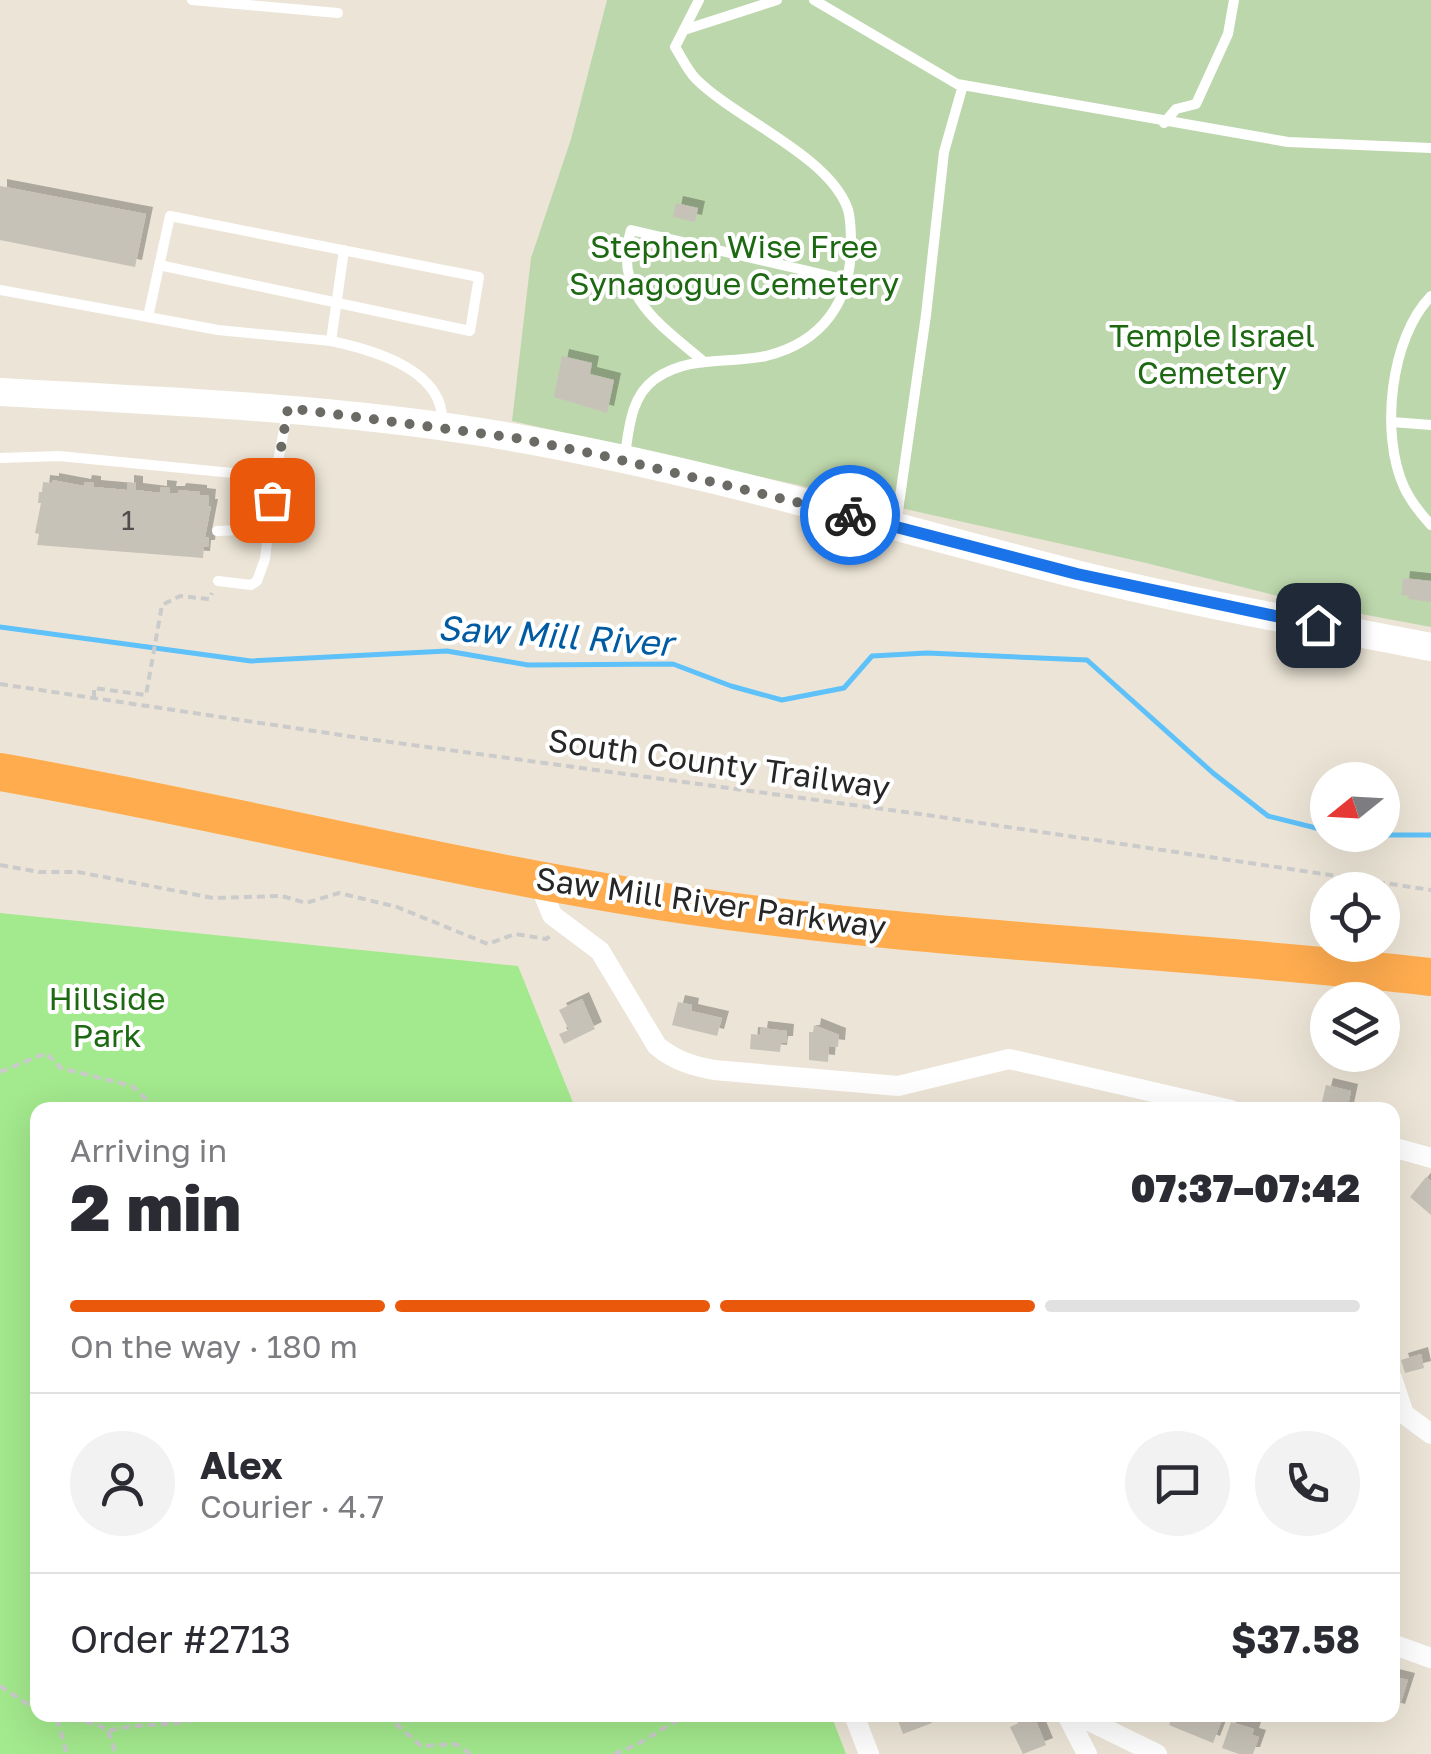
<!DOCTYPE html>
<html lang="en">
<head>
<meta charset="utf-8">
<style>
  :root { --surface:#fff; --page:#f2f2f3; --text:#2b2b33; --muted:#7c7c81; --line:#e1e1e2; --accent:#ea580c }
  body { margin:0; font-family:"Golos Text",sans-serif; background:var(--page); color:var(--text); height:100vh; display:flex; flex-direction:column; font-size:38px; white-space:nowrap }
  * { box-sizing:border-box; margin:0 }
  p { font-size:32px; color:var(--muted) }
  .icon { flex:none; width:55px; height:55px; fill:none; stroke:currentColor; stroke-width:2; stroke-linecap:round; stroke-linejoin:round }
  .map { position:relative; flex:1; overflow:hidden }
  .drawer { position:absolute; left:30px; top:1102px; width:1370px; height:620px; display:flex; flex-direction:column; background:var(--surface); border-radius:20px; box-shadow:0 10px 40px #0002 }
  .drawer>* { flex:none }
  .needle { width:65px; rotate:252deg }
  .fabs { position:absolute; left:1310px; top:762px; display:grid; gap:20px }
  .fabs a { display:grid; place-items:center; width:90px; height:90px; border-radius:50%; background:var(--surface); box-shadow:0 10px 40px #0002; font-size:50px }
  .pin { position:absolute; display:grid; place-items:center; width:85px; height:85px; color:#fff; margin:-42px; border-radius:20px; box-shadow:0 5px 15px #0006 }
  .courier { position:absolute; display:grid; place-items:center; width:100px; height:100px; margin:-50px; border:8px solid #1a73e8; border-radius:50%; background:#fff; color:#222; box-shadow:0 2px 12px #0007 }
  .head em { font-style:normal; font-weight:800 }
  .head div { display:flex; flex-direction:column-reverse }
  .head { display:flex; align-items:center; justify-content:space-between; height:170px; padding:0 40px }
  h1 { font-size:65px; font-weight:800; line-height:75px }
  .bar { display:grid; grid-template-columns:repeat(4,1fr); gap:15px 10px; align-content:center; height:120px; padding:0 40px }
  .bar i { height:12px; border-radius:8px; background:var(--line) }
  .bar .active { background:var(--accent) }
  .bar p { grid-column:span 4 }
  .line { display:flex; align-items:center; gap:25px; padding:0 40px; border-top:2px solid var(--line) }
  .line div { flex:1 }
  .round { display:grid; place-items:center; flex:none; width:105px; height:105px; border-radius:52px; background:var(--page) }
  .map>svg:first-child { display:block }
  .green { fill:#a3e98d }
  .cemetery { fill:#bdd7ac }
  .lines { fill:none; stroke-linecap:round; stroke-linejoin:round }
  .stream { stroke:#5ec1f9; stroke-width:5 }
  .building { fill:#c7c2b7; filter:url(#shadow) }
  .path { stroke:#cbcbcb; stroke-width:4; stroke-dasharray:8 5; stroke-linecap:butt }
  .lane { stroke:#fff; stroke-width:10 }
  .street { stroke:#fff; stroke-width:20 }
  .secondary { stroke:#fff; stroke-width:28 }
  .highway { stroke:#ffac4f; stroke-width:38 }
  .done { stroke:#6c6a65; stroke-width:10; stroke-dasharray:0 18 }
  .route { stroke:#1a73e8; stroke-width:12 }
  .labels { text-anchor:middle; stroke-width:8; stroke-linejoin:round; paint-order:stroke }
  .number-label { font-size:28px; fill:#4f4e4b }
  .park-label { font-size:32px; fill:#1c6912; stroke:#fff }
  .street-label { font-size:32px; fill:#272727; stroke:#fff }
  .water-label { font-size:35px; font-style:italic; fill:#015ba2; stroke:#fff }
</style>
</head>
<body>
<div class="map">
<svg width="1431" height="1754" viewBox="0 0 1431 1754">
  <defs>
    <filter id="shadow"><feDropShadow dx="7" dy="-7" stdDeviation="0" flood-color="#0004"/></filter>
  </defs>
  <rect width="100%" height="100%" fill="#ece5d7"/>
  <path class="green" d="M0,913l518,53 58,144h-538v605h793l15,39h-846z"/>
  <path class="cemetery" d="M607,0h824v627l-113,-21 -176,-44 -630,-141 19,-163 40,-119z"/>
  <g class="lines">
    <path class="stream" d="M0,627l251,34 196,-10 81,14 145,-1 58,22 51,14 62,-12 28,-32 55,-3 160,7 126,113 55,43 60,15
      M1382,835h49"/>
  </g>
  <path class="building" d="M0,186l146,28 -11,53 -135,-27z
    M676,203l22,5 -3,14 -22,-5z
    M562,356l30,7 -2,11 24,6 -7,33 -53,-16z
    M52,480l32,6 1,-4 9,1v4l33,3v-8l9,1v7l24,3v-6l10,1 -1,5h9l1,-3 21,2v3l9,1 -1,10h3l-6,31h4l-1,10h-4l-1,11 -166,-13 2,-11 -4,-1 6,-30h-3l1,-11h3l1,-10 9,1z
    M1403,578l28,3v21l-23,-3 1,-3 -8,-1z
    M582,999l13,30 -31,15 -5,-10 10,-4 -10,-20z
    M678,1002l14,3 -1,6 31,7 -5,18 -45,-11z
    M814,1025l25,10 -1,12 -9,-1 -1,16 -19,-2v-28h4z
    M761,1028l26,3 -1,12h-5l-1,9 -30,-3 1,-15 9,1z
    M1326,1085l25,6 -4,19h-27z
    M1426,1177l5,4v34l-21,-18z
    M1421,1354l3,14 -19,5 -4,-13z
    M1392,1676l16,4 -10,31 -6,-2z
    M896,1715h32l4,8 -29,11z
    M1173,1715h43l7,2 -10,26 -44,-18z
    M1034,1716l12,29 -23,9 -13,-27z
    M1231,1722l23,7 -2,6 7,2 -6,17h-14l-17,-6z"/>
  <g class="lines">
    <path class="path" d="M0,684l361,54 566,77 504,75
      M94,698v-10l52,7 16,-90 18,-9 29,3 3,-6
      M0,865l39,7h39l135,26 69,-2 24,7 33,-10 58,14 91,37 27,-10 31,5 6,-4
      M0,1072l46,-19 15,15 71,18 26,24
      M0,1686l38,25
      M47,1715l50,9 11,7c34,-10 67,-2 100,-16
      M386,1715l35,31 34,-2 16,10
      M57,1719l10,35
      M108,1731l8,23
      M614,1754l24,-10 48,-29"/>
    <path class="lane" d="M192,0l146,13
      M814,0l143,84 331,58 143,6
      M684,30l93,-30
      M1164,123l12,-14 20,-5 32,-70 6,-34
      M344,250l-13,91c43,9 114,29 111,82
      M0,290l148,27 22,-101 309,61 -9,54 -311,-66
      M1431,296c-41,42 -51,138 -27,191 7,15 16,26 27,38
      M148,317l70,13 113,11
      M703,361c-44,-37 -91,-67 -72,-131l216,50
      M1392,422l39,3
      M625,455c4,-27 6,-59 30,-76 34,-24 74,-15 111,-23 57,-14 85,-55 85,-111 0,-11 0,-29 -4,-38 -20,-52 -111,-88 -151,-128 -8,-8 -14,-21 -21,-32l24,-47
      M0,458l59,-2 216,21 12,-63
      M896,525l30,-210 18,-163 19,-67
      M217,531l23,-1 29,-7
      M218,581l33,4 6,-4 8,-22 10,-82"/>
    <path class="street" d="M538,880l14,35 48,36 57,95c17,14 35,20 57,24l184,16 111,-27 222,51
      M1392,1147l39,11
      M1392,1378l12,36 27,20
      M1392,1644l39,14
      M854,1715l15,39
      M1067,1715l20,39
      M1077,1715l80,39"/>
    <path class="secondary" d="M0,392c161,9 322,15 481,40 201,32 398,92 595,142 117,29 237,50 355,73"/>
    <path class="highway" d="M0,772c234,41 464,101 699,135 243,35 489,42 732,70"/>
  </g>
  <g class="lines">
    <path class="done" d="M272,500l16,-92 228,30 88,18 246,59"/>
    <path class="route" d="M850,515l227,59 241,51"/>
  </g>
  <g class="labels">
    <g class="number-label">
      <text x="128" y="530">1</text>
    </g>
    <g class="park-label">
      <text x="734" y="258">Stephen Wise Free<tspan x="734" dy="37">Synagogue Cemetery</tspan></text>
      <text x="1212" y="347">Temple Israel<tspan x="1212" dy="37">Cemetery</tspan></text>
      <text x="107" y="1010">Hillside<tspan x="107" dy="37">Park</tspan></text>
    </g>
    <g class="street-label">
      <text transform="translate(719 764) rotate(8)" y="11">South County Trailway</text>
      <text transform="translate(711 903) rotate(8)" y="11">Saw Mill River Parkway</text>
    </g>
    <g class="water-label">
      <text transform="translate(555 636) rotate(4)" y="12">Saw Mill River</text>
    </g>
  </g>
</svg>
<div class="fabs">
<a><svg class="needle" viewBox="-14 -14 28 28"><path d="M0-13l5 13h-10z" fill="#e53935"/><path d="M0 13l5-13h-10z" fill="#7c7c81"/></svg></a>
<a><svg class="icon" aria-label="locate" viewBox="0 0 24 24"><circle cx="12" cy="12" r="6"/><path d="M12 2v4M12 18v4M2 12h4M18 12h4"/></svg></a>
<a><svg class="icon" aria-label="layers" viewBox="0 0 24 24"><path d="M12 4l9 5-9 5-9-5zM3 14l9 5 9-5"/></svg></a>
</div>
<div class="pin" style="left:272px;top:500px;background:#ea580c"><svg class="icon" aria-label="bag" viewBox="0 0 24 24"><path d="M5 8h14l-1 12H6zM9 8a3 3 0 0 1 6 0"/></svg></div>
<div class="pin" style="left:1318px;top:625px;background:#1f2937"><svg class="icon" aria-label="home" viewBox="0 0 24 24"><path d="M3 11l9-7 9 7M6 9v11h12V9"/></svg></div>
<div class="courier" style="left:850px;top:515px"><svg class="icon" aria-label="bike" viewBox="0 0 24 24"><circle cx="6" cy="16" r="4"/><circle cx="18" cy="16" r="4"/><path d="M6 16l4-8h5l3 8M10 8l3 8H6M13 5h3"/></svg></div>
<section class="drawer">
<div class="head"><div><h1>2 min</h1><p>Arriving in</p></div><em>07:37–07:42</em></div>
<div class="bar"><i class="active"></i><i class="active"></i><i class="active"></i><i></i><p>On the way · 180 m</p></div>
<div class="line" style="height:180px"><a class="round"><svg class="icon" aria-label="person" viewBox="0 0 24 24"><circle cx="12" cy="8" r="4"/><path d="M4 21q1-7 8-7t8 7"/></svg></a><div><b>Alex</b><p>Courier · 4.7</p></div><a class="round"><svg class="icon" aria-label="chat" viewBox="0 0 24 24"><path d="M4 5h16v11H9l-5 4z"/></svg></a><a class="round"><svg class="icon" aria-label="phone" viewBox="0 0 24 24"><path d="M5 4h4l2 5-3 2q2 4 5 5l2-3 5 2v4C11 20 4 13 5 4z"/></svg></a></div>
<div class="line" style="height:130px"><div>Order #2713</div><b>$37.58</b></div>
</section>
</div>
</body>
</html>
